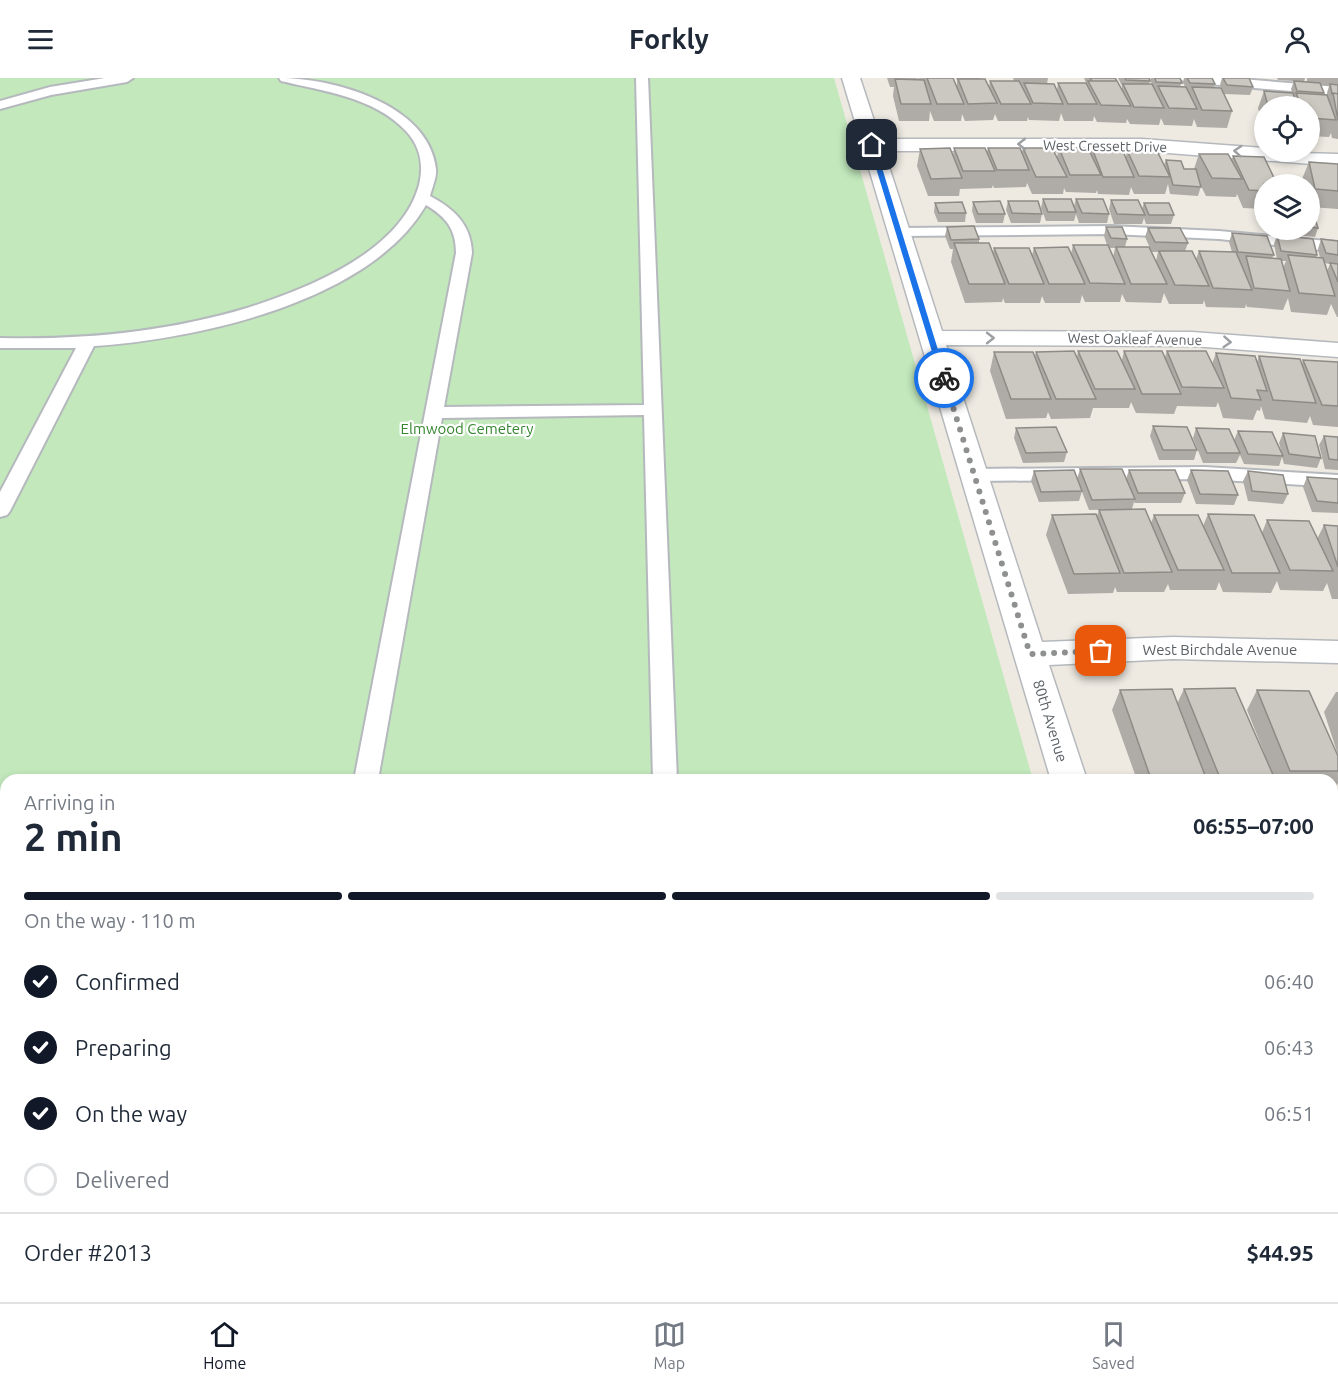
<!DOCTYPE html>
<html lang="en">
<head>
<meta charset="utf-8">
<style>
  :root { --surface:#fff; --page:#f6f6f7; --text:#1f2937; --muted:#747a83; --line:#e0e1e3; --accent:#111827 }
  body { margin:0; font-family:Ubuntu,sans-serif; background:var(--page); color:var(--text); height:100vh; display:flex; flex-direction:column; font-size:22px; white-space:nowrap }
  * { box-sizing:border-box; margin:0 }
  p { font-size:20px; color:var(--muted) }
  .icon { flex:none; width:33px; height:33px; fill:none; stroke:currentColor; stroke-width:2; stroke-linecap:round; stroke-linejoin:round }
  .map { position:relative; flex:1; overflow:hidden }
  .drawer { position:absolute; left:0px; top:696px; width:1338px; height:528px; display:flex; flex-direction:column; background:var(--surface); border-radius:18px 18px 0 0; box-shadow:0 3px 9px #0003 }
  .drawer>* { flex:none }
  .fabs { position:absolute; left:1254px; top:18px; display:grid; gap:12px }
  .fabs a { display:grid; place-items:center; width:66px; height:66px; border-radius:50%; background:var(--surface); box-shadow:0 3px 9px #0003; font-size:30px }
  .pin { position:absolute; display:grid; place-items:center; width:51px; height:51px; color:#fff; margin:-26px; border-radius:12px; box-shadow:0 3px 9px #0006 }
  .courier { position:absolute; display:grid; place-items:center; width:60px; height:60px; margin:-30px; border:4px solid #1a73e8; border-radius:50%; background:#fff; color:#222; box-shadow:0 2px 8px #0007 }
  .overview em { font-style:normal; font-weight:600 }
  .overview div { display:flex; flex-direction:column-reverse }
  .overview { display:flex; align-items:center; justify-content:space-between; height:102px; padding:0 24px }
  h1 { font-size:39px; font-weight:600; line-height:45px }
  .bar { display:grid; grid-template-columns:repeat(4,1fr); gap:9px 6px; align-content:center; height:72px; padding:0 24px }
  .bar i { height:8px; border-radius:4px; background:var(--line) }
  .bar .current { background:var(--accent) }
  .bar p { grid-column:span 4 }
  .line { display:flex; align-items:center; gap:15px; padding:0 24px; border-top:2px solid var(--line) }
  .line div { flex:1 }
  ol { padding:0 24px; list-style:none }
  li { display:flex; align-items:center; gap:18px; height:66px }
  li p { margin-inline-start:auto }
  li .icon { padding:6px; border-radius:50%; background:var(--accent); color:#fff; stroke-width:4 }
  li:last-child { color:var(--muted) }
  li i { width:33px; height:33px; border:3px solid var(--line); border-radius:50% }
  header { display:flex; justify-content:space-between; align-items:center; height:78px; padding:0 24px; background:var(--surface); font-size:27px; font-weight:600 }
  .dock { display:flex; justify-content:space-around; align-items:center; height:84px; border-top:2px solid var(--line); background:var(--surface); font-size:16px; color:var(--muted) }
  .dock a { display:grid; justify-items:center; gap:3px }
  .dock .current { color:var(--accent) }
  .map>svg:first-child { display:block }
  .green { fill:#c2e8bc }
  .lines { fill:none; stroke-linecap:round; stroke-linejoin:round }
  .lane-casing { stroke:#b5b9bd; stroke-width:4 }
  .street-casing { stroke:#b5b9bd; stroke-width:3 }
  .lane { fill:#fff; fill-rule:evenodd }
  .street { fill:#fff; fill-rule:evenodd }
  .wall { fill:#afaba6; fill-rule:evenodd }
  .building { fill:#cbc7c1; stroke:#8e8b87; stroke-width:1.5 }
  .oneway { stroke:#9ca0a2 }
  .route { fill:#1a73e8 }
  .done { stroke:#8e9090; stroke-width:6; stroke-dasharray:0 10.8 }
  .labels { text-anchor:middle; stroke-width:4.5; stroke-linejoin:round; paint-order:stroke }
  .far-street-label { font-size:14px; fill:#5a6064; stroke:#fff }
  .park-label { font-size:15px; fill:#36862f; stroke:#fff }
  .street-label { font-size:15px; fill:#5a6064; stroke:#fff }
</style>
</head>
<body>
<header><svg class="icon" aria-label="menu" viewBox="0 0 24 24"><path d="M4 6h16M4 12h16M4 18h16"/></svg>Forkly<svg class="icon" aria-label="person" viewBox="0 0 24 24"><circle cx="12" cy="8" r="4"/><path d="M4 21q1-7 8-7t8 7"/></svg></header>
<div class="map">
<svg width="1338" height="1224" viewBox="0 0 1338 1224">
  <rect width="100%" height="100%" fill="#eeeae2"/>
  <path class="green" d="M0,0h834l199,702h-1027v516h1174l1,6h-1181z"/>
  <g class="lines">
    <defs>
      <path id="lane" d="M105,0h28l-6,4 -76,13 -51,14v-8l50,-14z
        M279,0c54,0 150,26 157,91 1,8 -4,19 -6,27 24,13 41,28 42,57l-28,154 200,-2 -8,-327h12l29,702h-24l-9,-365 -202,3 -64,362h-24l102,-527c0,-24 -10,-36 -30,-48 -56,97 -229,134 -332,141l-84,165 -3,4 -7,2v-25l76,-144h-76v-10c84,2 167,-6 247,-30 60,-19 154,-56 172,-123 5,-20 1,-39 -13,-54 -32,-34 -83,-40 -125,-50z
        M1179,0h50l109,9v8l-153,-13z
        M1111,148l108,5 119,11v10l-119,-13 -108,-5 -212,2 -7,-4 7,-4z
        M1205,389l133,8v12l-133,-8 -231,2 -7,-2 -2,-4 2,-4 7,-2z
        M0,787l6,1v22l-6,-1z
        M1332,849h6v24l-6,-2z"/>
      <path id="street" d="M842,0h18l20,61h262l122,9v4l74,2v12l-196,-15h-258l58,180 250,1 146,11v14l-146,-11 -246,-1 96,297 131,-5 165,4v22l-165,-4 -124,6 38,115h-36z
        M1205,1218h48l1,6h-48z"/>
    </defs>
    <use href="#lane" class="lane-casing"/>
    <use href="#street" class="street-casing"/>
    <use href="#lane" class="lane"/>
    <use href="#street" class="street"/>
  </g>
  <path class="wall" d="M887,0h31l-1,2h2l-1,-2h35l4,8v-6l-1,-2h24l9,9 1,-6h24l-1,-3h35l-1,6 10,6 1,-7 29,2 -3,-7h31l7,11v-3l-4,-8h31l1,3 -1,3h3l-2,-4 1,-2h29l2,5 -2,3 5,1 -2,-5 1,-4h28l3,6 -1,4 18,23 -5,17 -30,-1 -3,-8 -2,7 -28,-1 -3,-7 -2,7 -29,-1 -3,-5 -1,4 -29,-1 -3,-6 -1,5h-29l-3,-8 -2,8 -30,-1 -1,-3 -1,4h-29l-3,-7 -2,6 -28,1 -3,-7 -1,7h-27l-4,-10 -1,10h-30l-6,-25 1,-9h-4z
    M1222,0h27l4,9 -3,8 -26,-1 -4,-9z
    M1277,0h28l-1,4h3v-4h31v61l-6,-1 -1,-5 -2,4 -19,-1v-30h-46v24l-6,-22 6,-17 28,2 -1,-4 3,-8 -16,-1zM1321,7l8,1 -2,7 1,5 -5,-3 1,-2z
    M954,70l33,4 1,-4 34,4 1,-4 34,9 2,-9 32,6 1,-6 34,9 1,-7 37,15 2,-5 18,9h10l5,-15 33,6 1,-4 31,28v25l-21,-1 -6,-14 -1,3 -30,-1 -5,-10 -3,10 -28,-2 -2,-10 -3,10h-31l-3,-7 -2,8 -31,-1 -1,-4 -1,3 -30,-1 -2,-4 -1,6h-31l-5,-11 -1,4 -32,1 -1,-3 -1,3 -32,1 -1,7h-31l-11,-30 3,-17 33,7z
    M1309,84l29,2v45l-28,-2v-23h-6l-2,-5z
    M1043,121l31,7 2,-7 33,15 -2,9h-28l-3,-9 -2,7h-28l-5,-13z
    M1111,122l31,9 2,-6 30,12 -3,9h-25l-2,-6 -2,6h-28l-5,-15z
    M1008,123l34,13 -2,9h-29l-5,-13z
    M973,124l32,12 -2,9h-27l-4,-12z
    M935,125l31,10 -1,9h-27l-4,-10z
    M1310,134l8,16 -3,9 -30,-3 -2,-4h27z
    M947,149l32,12v4l14,10 1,-5 38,7 2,-7 37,6 2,-9h34l-3,-9 2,-9 21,12 -2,8 31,14 2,-9h-6l-7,-15 3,-9 40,15 -3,8 11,8 3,-8 33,1 -3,-10 3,-9 42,22 -2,3 5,1 -3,-15 3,-9 40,20 -1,3h4l-2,-9 3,-10 17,2v76h-1l-6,-13 -4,11 -36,-3 -3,-14 -5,12 -36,-3 -1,-3 -1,4 -39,-1 -2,-7 -1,4h-34l-5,-11 -3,10 -35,-1 -4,-8 -2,8h-35l-3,-7 -2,8h-35l-3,-7 -2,7h-35l-2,-5 -1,4 -37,1 -14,-41 2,-13h-3l-5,-13zM1109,170h6l-2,9zM1281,183h5l-3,7zM1324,185l6,1 -3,7z
    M1078,273l44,9 2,-9 41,6 2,-6 45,13 4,-11 41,9 2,-6 43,8 1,-4 35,2v65l-25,-2 -3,-9 -3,7 -42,-4 -4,-13 -1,5 -3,-1 -4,10 -30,-2 -5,-16 -2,5 -39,-1 -3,8 -38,-1 -5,-11 -2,6h-36l-3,10 -39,1 -3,-7 -2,6 -40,1 -16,-48 4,-19 41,4 1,-4 41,5z
    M1153,348l44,24 -3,10h-35l-9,-24z
    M1016,350l51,24 -3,10 -41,1 -9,-25z
    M1196,350l38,12 4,-9 43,19 -2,-7 4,-10 38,25 -4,10 -33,-4 -2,-7 -3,9 -35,-2 -4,-9 -4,8h-33l-10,-25z
    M1324,358l14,1v33l-13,-1 -6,-24z
    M1080,391l46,10 3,-9 56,23 -4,10h-46l-1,-1 -2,7 -43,1 -12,-31z
    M1191,392l47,25 -4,10 -38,-1 -9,-24z
    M1034,393l48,20 -3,10 -40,1 -8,-21z
    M1248,393l40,23 -5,10 -35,-3 -5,-20z
    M1307,399l31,2v34l-26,-1 -9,-25z
    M1099,432l52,13 3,-8 49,11 5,-12 54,19 5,-13 50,19 7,-14 14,1v73h-6l-5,-16 -4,8 -43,-1 -3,-9 -6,12 -48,-1 -4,-10 -3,8h-46l-2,-6 -4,8h-47l-2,-5 -2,6 -45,1 -22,-59 6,-20 45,1z
    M1184,611l81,66 -18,-45 10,-20 81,81v12l-5,8h-1v-11h-57l-1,-2 -1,2h-136l-25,-70 8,-20 57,14z
    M1336,614h2v63l-14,-43z
    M1332,792h6v52l-6,-16z
    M1332,874l6,2v49l-6,-2z
    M1332,1023l6,2v165l-6,-2z"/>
  <path class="building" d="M927,0h26l11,26h-27z
    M1090,0h25l2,3h-25z
    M1125,0h24l1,3 -24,-1z
    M1155,0h25l2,5 -26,-1z
    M1187,0h25l3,6 -25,-1z
    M1223,0h26l4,9 -26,-2z
    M895,1l29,1 7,24h-30z
    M958,1h27l12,24 -29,1z
    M990,3h29l12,23h-30z
    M1088,3h29l14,25 -30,-1z
    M1294,3l26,2 4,10 -27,-2z
    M1024,5l30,1 9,20 -30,-1z
    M1058,5h28l11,21h-29z
    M1123,6h29l12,24 -30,-1z
    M1330,6l8,1v9l-5,-1v1h-1z
    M1158,8l28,1 11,22 -28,-1z
    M1192,9l29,1 11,23 -30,-1z
    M1264,13l29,2 4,13h-29z
    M1296,15l31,2 9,25 -26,-2v-12h-9z
    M1333,15l5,1v26z
    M950,70l12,30 -31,1 -11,-30z
    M954,70h31l10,23h-32z
    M988,70h32l9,22h-32z
    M1023,70h29l15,29h-31z
    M1059,70h29l13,27h-31z
    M1092,70l30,1 12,28h-31z
    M1127,72l30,1 13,26 -31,-1z
    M1199,76h29l14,25 -30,-1z
    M1233,78l31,1 13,27h-13v7l-15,-1z
    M1166,82l15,1 3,8h12l5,18 -28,-2z
    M1309,84l29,2v27l-23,-2z
    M1043,121h28l5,13h-28z
    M1076,121h27l6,15 -27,-1z
    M1111,122h27l7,15 -28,-1z
    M1000,123l5,13h-27l-5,-12z
    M1008,123h30l4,13 -30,-1z
    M962,124l4,11h-27l-4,-10z
    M1144,125h25l5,12h-25z
    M1310,134h3l5,16 -8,-1z
    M974,148l5,13 -28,1 -4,-13z
    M1106,149h16l5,12 -16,-1z
    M1148,150h32l8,15 -33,-1z
    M1232,155l35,3 7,19 -36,-3z
    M1277,157l36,4 4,16 -36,-4z
    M1321,161l17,2v14l-12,-2z
    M954,165h35l16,41h-36z
    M1073,167h35l17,39 -35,-1z
    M1068,169l17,37h-36l-15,-36z
    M1116,169h33l18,37h-36z
    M994,170h35l15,36h-35z
    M1159,173h33l17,35 -34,-1z
    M1199,173l37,1 16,38 -39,-2z
    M1288,177l35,3 12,38 -36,-3z
    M1246,178l35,3 9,32 -36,-3z
    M1330,185l8,1v18z
    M1074,273l22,48h-40l-20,-47z
    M1078,273h39l18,38h-40z
    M1124,273h38l19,43h-39z
    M1167,273h39l18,37 -42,-1z
    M994,274h39l18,47h-40z
    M1216,275l39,3 12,35 -10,-1 4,10 -30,-2z
    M1259,278l41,3 16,44 -43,-3z
    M1303,282l35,2v44l-16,-1z
    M1153,348l34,1 10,23h-34z
    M1056,349l11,25 -41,1 -10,-25z
    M1196,350l33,1 11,24h-33z
    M1238,353l34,1 11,24 -35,-2z
    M1283,355l32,3 6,22 -32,-4z
    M1324,358l14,1v23l-9,-1z
    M1080,391h42l13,30 -43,1z
    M1074,392l8,21 -41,1 -7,-21z
    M1129,392h46l10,23h-47z
    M1191,392l37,1 10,24 -38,-1z
    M1248,393l35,4 5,19 -36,-3z
    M1307,399l31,2v24l-21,-2z
    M1145,431l27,63 -48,1 -25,-63z
    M1096,436l24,59 -46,1 -22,-59z
    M1208,436l46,1 26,58h-48z
    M1154,437h44l26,55h-46z
    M1267,442l42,1 24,50 -43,-1z
    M1324,447l14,1v41z
    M1235,610l39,89 -54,1 -36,-89z
    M1172,611l34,89 -55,1 -31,-89z
    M1257,612l52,1 29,65v15h-48z
    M1332,792h6v25l-6,-16z
    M1332,874l6,2v38l-6,-2z
    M1332,1023l6,2v145l-6,-2z"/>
  <defs><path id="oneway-chevron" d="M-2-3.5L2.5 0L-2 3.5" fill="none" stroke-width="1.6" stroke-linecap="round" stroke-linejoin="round" transform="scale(1.5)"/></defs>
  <g class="oneway">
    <use href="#oneway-chevron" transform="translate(1022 66) rotate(-180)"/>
    <use href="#oneway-chevron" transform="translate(1238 73) rotate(-176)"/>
    <use href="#oneway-chevron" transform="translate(990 260)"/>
    <use href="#oneway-chevron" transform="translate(1227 264) rotate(4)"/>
  </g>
  <path class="route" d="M872,65l3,2 72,234 -7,-1 -71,-233z"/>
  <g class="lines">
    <path class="done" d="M944,300l86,276 71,-3"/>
  </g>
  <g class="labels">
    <g class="far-street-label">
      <text transform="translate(1105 68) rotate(1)" y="5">West Cressett Drive</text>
      <text transform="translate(1135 261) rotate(1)" y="5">West Oakleaf Avenue</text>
    </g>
    <g class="park-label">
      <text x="467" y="356">Elmwood Cemetery</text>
    </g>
    <g class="street-label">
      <text x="1220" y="577">West Birchdale Avenue</text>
      <text transform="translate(1050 643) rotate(73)" y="5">80th Avenue</text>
    </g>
  </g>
</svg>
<div class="fabs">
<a><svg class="icon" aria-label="locate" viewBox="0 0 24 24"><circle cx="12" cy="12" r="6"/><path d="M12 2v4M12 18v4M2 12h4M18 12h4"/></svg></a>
<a><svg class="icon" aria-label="layers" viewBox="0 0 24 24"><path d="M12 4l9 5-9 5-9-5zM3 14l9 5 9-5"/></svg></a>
</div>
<div class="pin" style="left:1101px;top:573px;background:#ea580c"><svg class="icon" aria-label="bag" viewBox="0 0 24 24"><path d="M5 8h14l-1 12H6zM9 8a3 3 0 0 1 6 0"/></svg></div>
<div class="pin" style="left:872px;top:67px;background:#1f2937"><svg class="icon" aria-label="home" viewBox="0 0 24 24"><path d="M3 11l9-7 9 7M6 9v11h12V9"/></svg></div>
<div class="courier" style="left:944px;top:300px"><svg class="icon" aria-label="bike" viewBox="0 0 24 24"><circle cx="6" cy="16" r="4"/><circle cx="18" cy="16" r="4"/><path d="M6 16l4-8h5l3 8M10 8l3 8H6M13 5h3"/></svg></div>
<section class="drawer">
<div class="overview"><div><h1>2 min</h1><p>Arriving in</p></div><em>06:55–07:00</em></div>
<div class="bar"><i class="current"></i><i class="current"></i><i class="current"></i><i></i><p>On the way · 110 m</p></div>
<ol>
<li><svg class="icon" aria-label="check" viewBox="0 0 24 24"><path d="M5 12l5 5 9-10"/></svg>Confirmed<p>06:40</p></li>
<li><svg class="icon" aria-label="check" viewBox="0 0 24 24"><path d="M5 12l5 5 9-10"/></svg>Preparing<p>06:43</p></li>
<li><svg class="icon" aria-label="check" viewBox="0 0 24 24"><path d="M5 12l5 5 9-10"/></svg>On the way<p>06:51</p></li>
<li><i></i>Delivered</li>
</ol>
<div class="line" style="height:78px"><div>Order #2013</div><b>$44.95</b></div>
</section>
</div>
<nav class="dock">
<a class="current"><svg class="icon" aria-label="home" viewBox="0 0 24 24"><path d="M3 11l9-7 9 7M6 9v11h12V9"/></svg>Home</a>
<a><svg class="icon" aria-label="map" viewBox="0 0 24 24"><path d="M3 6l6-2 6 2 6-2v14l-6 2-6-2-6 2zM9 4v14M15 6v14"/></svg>Map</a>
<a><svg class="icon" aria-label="saved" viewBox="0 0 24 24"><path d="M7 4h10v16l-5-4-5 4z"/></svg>Saved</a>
</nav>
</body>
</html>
